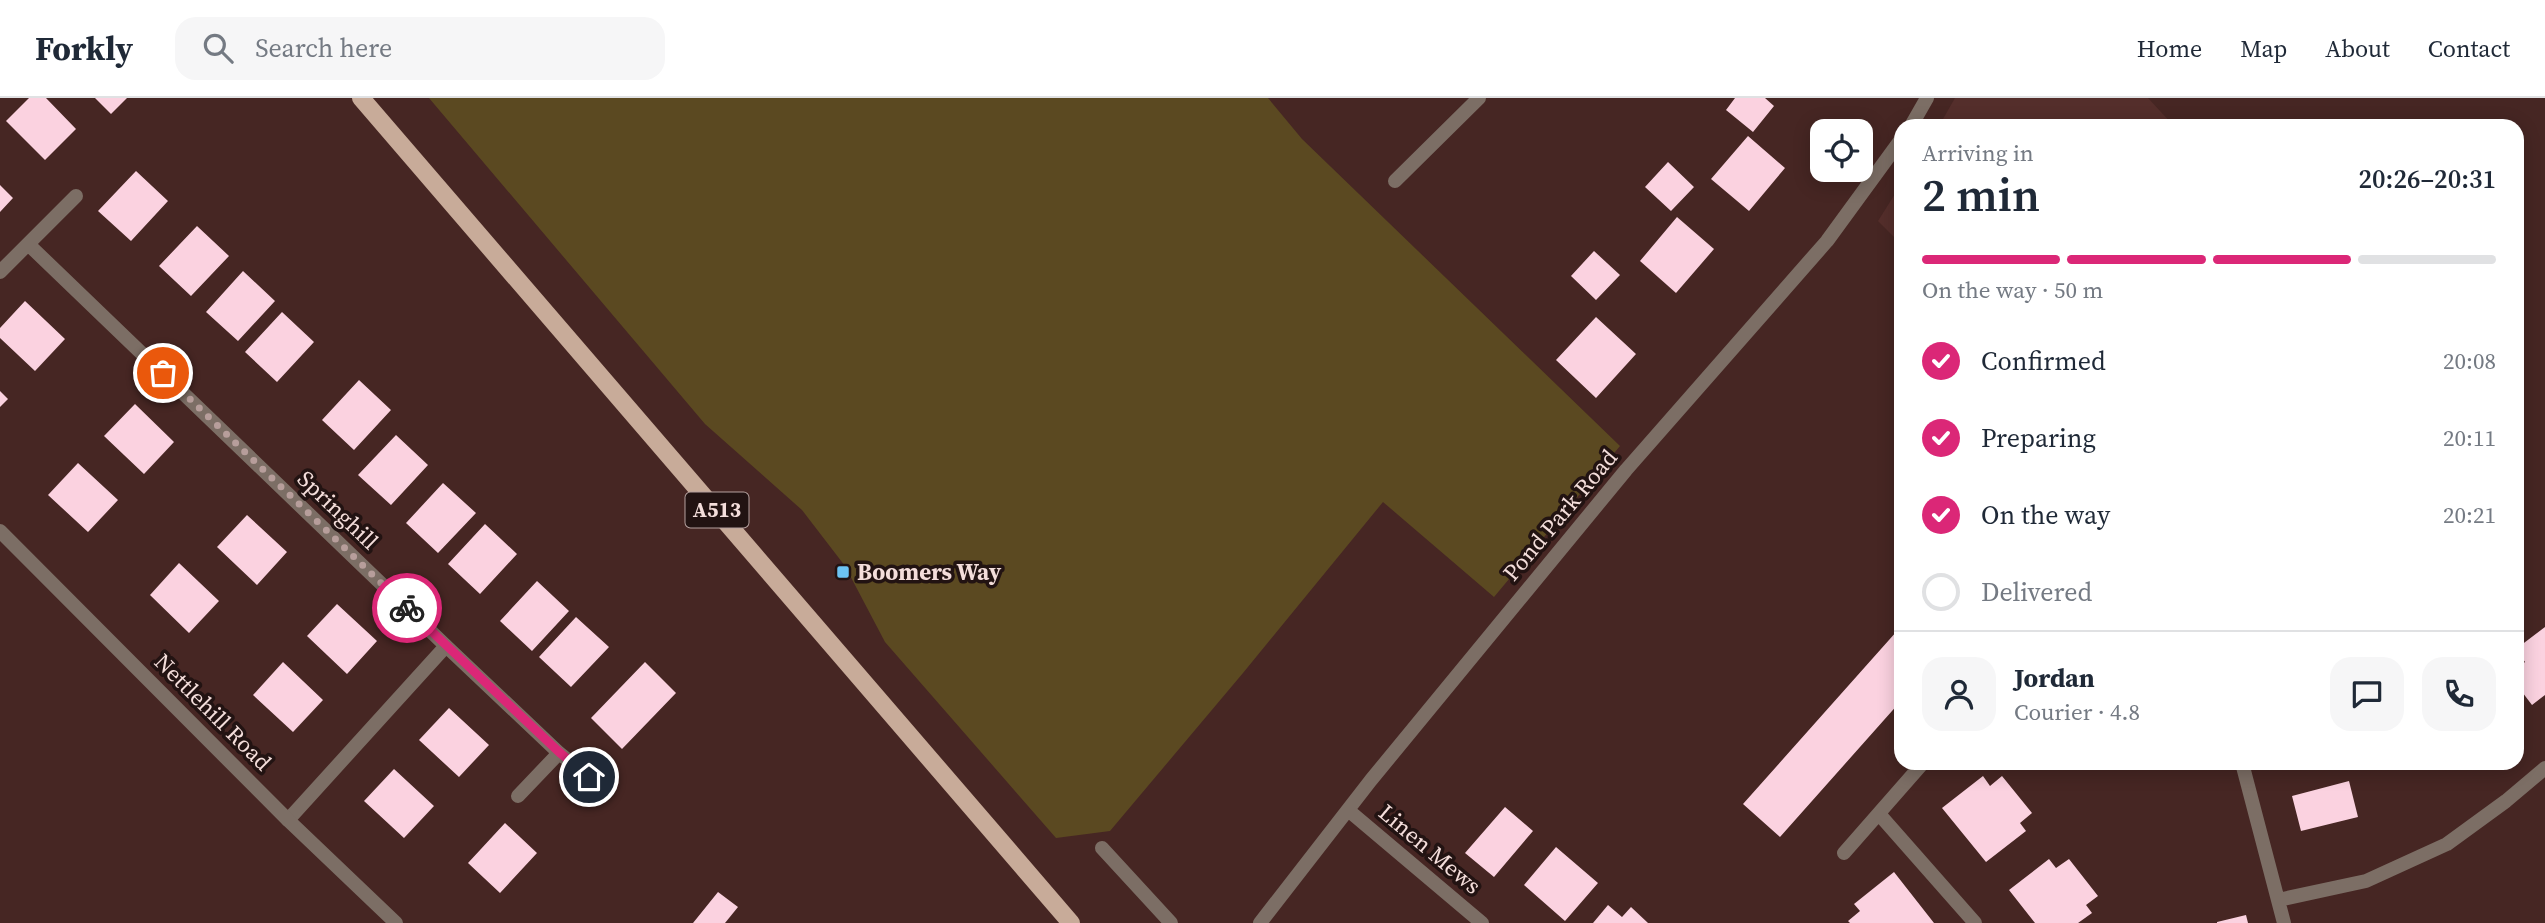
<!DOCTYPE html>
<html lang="en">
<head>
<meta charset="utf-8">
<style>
  :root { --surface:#fff; --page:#f6f6f7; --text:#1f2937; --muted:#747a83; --line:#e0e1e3; --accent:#db2777 }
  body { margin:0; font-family:"Source Serif 4",serif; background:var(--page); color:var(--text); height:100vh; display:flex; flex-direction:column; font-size:26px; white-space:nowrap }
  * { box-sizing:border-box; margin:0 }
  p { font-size:23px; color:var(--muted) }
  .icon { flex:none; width:38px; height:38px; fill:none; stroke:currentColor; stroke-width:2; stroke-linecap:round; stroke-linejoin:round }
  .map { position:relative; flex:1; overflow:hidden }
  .side { position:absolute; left:1894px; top:21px; width:630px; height:651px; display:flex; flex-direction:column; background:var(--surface); border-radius:21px; box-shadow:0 4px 18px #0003 }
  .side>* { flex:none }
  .controls { position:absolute; left:1810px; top:21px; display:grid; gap:14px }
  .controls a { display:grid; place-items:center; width:63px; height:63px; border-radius:14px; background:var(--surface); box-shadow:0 4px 18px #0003; font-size:35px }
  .pin { position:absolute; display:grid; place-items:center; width:60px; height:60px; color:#fff; margin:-30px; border:4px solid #fff; border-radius:50%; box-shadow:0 2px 7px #0007 }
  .courier { position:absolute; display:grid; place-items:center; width:70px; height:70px; margin:-35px; border:5px solid #db2777; border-radius:50%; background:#fff; color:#222; box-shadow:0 2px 9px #0007 }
  .head em { font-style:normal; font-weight:600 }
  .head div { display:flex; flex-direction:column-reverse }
  .head { display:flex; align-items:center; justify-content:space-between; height:119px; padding:0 28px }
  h1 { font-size:46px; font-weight:600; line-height:52px }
  .bar { display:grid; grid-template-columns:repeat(4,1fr); gap:10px 7px; align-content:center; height:84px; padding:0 28px }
  .bar i { height:9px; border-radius:5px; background:var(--line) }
  .bar .selected { background:var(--accent) }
  .bar p { grid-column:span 4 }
  .line { display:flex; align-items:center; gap:18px; padding:0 28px; border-top:2px solid var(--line) }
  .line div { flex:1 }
  .round { display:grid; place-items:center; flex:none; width:74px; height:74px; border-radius:21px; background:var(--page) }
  ol { padding:0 28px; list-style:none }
  li { display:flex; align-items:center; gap:21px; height:77px }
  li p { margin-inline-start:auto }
  li .icon { padding:7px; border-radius:50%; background:var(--accent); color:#fff; stroke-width:4 }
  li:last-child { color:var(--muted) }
  li i { width:38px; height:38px; border:4px solid var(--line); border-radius:50% }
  header { display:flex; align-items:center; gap:42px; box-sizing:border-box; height:98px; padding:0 35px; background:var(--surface); border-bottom:2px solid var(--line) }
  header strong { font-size:33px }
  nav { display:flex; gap:38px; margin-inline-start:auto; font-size:24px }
  .search { width:490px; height:63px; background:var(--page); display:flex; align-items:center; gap:18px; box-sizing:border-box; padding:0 24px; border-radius:21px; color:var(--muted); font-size:26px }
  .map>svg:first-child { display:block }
  .built { fill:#542e2b }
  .green { fill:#5b4921 }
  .building { fill:#fbd2e0 }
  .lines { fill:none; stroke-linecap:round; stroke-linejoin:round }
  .service { stroke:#7c6e65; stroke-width:14 }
  .minor { stroke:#7c6e65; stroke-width:14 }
  .tertiary { stroke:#7c6e65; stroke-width:14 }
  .primary { stroke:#c8ab99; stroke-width:18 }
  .done { stroke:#b79e9b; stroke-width:7; stroke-dasharray:0 12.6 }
  .route { stroke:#db2777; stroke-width:9 }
  .poi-dot { fill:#6cc3f2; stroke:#221312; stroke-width:2.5 }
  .labels { text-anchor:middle; stroke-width:7; stroke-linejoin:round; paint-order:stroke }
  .shield { fill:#221312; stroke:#b5a19f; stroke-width:2 }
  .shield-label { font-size:21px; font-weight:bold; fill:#f4dedb }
  .street-label { font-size:23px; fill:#f4dedb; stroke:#221312 }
  .poi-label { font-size:23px; font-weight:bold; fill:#f4dedb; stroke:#221312; text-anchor:start }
</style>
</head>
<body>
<header>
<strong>Forkly</strong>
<div class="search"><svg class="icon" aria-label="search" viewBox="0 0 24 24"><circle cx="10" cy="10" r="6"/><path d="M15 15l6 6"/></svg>Search here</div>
<nav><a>Home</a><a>Map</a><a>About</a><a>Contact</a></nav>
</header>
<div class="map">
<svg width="2545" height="825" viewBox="0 0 2545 825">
  <rect width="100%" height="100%" fill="#462623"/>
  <path class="built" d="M1955,0h193l26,28h-235z
    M1900,88v57l-22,-22z"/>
  <path class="green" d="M429,0h839l34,41 318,307 -126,151 -111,-95 -140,171 -133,158 -54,7 -171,-196 -40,-76 -43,-56 -97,-86z"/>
  <path class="building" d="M29,0h17l30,31 -31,31 -39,-39z
    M95,0h32l-16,16z
    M1735,0h30l9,8 -21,26 -27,-22z
    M1748,38l37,32 -36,43 -38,-32z
    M1668,64l26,25 -23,24 -26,-24z
    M136,73l32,30 -37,40 -33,-30z
    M0,87l13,13 -13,14z
    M1677,119l37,32 -38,44 -36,-32z
    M197,128l32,30 -38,40 -32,-30z
    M1594,153l26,24 -24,25 -25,-24z
    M243,173l32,30 -37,40 -32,-29z
    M25,203l40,38 -30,32 -35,-33v-10z
    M282,214l32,30 -37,40 -32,-30z
    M1596,219l40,37 -40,44 -40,-38z
    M359,282l32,30 -37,40 -32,-30z
    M0,293l8,8 -8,8z
    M135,306l39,38 -30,32 -40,-38z
    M396,337l32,30 -37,40 -33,-30z
    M78,365l40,37 -30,32 -40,-37z
    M443,385l33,30 -38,40 -32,-30z
    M247,417l40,37 -30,33 -40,-38z
    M485,426l32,30 -37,40 -32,-30z
    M179,465l40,38 -30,32 -39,-38z
    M537,483l32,30 -37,40 -32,-30z
    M337,506l40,37 -30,33 -40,-38z
    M576,519l33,30 -38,40 -32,-30z
    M2545,529v68l-13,10 -16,-21v-15l9,-7 -9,-13z
    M1897,533l3,3v68l-120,135 -37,-33z
    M283,564l40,38 -30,32 -40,-37z
    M645,564l31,31 -54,56 -31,-31z
    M449,610l40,37 -30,32 -40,-37z
    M394,671l40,37 -30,32 -40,-37z
    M1983,678l7,10 12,-10 30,37 -12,10 6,8 -40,31 -44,-54z
    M2349,683l9,36 -57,14 -9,-35z
    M1505,709l28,24 -39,46 -29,-24z
    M505,725l32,30 -37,40 -32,-30z
    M1556,749l42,36 -33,38 -41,-36z
    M2049,761l7,9 13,-9 29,37 -12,9 6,8 -14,10h-43l-26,-33z
    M1894,774l40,51h-84l-2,-2 12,-10 -6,-7z
    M718,794l20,15 -13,16h-32z
    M1608,807l14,12 9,-10 17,16h-55z
    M2246,817l2,8h-31v-1z"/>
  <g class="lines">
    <path class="service" d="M1102,750l69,75"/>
    <path class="minor" d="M1911,28l16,-28
      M1395,83l84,-83
      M28,146l418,402 113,107 30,24
      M0,174l76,-76
      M2242,665l42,160
      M518,698l41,-43
      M1348,712l134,113
      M1879,716l96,109
      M288,722l158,-174
      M1844,755l79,-90
      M2278,802l88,-19 81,-37 59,-43 39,-33
      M1260,825l111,-143 255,-310 201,-229 73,-100"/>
    <path class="tertiary" d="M0,433l288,289 108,103"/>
    <path class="primary" d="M361,0l710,825"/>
  </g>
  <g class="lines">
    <path class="done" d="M163,275l244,235"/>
    <path class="route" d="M407,510l152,144 30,25"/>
  </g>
  <rect class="poi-dot" x="836" y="467" width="14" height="14" rx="3.5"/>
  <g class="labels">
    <rect class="shield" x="685.5" y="394.5" width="63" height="35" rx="5"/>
    <g class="shield-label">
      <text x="717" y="419">A513</text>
    </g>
    <g class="street-label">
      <text transform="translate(338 412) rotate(44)" y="8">Springhill</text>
      <text transform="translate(1560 417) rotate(-50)" y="8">Pond Park Road</text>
      <text transform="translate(213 614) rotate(45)" y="8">Nettlehill Road</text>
      <text transform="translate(1430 751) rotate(40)" y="8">Linen Mews</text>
    </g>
    <g class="poi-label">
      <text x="857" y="482">Boomers Way</text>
    </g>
  </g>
</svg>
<div class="controls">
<a><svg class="icon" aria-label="locate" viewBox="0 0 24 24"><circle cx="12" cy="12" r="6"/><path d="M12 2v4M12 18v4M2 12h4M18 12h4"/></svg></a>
</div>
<div class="pin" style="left:163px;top:275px;background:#ea580c"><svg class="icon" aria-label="bag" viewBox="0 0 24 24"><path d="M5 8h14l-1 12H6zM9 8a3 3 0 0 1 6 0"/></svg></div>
<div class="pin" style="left:589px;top:679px;background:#1f2937"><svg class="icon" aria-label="home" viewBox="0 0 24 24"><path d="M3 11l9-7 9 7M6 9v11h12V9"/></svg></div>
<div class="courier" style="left:407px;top:510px"><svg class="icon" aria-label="bike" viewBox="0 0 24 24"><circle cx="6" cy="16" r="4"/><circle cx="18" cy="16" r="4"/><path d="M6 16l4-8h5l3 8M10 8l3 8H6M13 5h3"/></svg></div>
<section class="side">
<div class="head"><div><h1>2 min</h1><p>Arriving in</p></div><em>20:26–20:31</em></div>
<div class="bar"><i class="selected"></i><i class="selected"></i><i class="selected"></i><i></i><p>On the way · 50 m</p></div>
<ol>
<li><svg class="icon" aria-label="check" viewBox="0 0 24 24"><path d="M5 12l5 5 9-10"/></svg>Confirmed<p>20:08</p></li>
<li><svg class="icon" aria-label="check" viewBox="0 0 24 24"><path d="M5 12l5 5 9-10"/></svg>Preparing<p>20:11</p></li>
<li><svg class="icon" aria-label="check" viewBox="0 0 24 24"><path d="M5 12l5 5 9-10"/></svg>On the way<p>20:21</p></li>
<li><i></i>Delivered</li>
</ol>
<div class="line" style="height:126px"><a class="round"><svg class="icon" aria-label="person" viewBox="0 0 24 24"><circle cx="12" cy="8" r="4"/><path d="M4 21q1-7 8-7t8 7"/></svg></a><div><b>Jordan</b><p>Courier · 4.8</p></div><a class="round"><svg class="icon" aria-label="chat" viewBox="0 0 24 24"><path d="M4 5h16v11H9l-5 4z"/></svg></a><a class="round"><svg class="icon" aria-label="phone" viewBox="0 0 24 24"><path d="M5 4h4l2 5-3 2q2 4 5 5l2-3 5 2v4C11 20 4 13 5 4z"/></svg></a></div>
</section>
</div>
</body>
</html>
